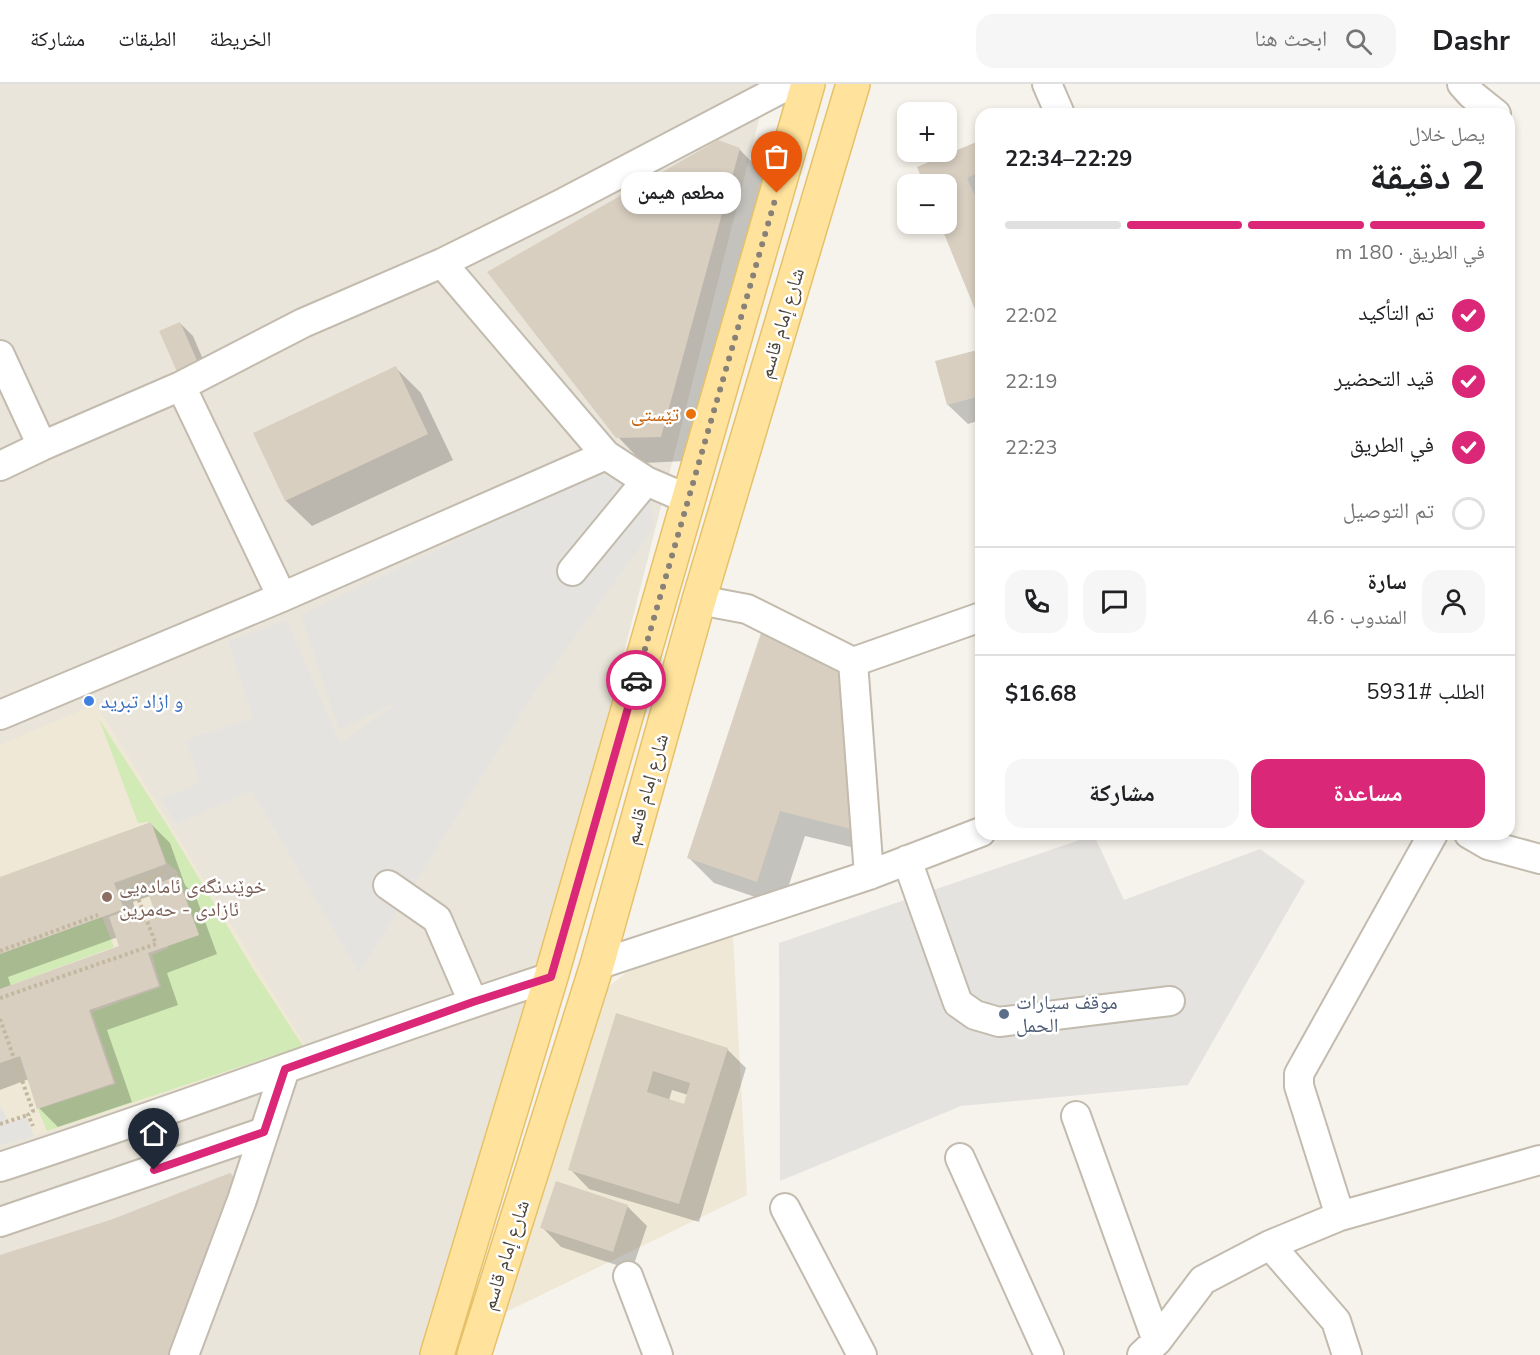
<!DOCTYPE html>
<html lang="ar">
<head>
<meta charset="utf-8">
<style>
  :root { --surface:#fff; --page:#f6f6f6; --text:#202124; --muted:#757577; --line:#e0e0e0; --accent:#db2777 }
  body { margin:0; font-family:"Nunito Sans","Noto Naskh Arabic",sans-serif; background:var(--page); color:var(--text); direction:rtl; height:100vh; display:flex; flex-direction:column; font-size:22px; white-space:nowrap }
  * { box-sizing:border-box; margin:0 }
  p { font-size:20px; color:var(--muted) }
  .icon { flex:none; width:33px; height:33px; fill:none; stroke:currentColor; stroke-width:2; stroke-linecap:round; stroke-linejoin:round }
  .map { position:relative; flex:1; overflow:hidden; direction:ltr }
  .details { position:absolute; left:975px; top:24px; width:540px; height:732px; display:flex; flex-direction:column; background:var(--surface); border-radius:18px; box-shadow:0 3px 9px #0003; direction:rtl }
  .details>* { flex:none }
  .controls { position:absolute; left:897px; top:18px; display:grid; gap:12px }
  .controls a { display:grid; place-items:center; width:60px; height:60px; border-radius:12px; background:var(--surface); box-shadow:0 3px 9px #0003; font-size:30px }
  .pin { position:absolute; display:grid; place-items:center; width:51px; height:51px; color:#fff; margin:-62px -26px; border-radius:50% 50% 50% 0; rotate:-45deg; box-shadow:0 0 6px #0007 }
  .pin .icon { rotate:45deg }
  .courier { position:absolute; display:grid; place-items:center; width:60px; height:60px; margin:-30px; border:4px solid #db2777; border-radius:50%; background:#fff; color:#222; box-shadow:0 2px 8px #0007 }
  .bubble { position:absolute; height:42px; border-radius:18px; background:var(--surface); box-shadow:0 3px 9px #0003; font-size:20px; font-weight:700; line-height:42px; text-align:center; direction:rtl }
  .headline em { font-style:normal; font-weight:700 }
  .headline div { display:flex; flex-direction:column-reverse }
  .headline { display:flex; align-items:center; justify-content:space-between; height:102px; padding:0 30px }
  h1 { font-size:39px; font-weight:700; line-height:45px }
  .bar { display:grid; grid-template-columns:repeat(4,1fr); gap:9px 6px; align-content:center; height:72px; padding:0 30px }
  .bar i { height:8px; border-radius:4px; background:var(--line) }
  .bar .on { background:var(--accent) }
  .bar p { grid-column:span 4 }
  .line { display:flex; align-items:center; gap:15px; padding:0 30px; border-top:2px solid var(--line) }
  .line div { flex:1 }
  .round { display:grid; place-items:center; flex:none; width:63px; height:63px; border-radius:18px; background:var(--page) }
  ol { padding:0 30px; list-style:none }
  li { display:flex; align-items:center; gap:18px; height:66px }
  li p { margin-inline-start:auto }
  li .icon { padding:6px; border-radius:50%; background:var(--accent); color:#fff; stroke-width:4 }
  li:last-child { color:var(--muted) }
  li i { width:33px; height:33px; border:3px solid var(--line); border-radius:50% }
  .button { display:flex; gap:12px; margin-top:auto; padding:12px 30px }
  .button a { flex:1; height:69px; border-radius:18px; background:var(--accent); color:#fff; font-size:24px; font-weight:700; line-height:69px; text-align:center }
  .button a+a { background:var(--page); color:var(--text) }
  header { display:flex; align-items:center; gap:36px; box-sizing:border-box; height:84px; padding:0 30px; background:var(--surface); border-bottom:2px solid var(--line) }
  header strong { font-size:28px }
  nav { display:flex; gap:33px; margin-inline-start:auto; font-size:21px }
  .search { width:420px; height:54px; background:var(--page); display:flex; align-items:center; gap:15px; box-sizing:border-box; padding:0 21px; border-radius:18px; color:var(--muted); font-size:22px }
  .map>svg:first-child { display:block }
  .residential { fill:#eae5da }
  .education { fill:#efe8d6 }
  .green { fill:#d2eab5 }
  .parking { fill:#e5e3e0 }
  .shadow { fill:#0003; fill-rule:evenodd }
  .building { fill:#d8cfc1; fill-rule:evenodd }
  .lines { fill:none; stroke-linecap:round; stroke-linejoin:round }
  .minor-casing { stroke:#c2bbae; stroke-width:32 }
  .major-casing { stroke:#e6c16a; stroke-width:36 }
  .path { stroke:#c4b79f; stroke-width:4; stroke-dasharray:3 3; stroke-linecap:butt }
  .minor { stroke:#fff; stroke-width:28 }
  .major { stroke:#ffe39c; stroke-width:33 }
  .done { stroke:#878178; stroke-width:6; stroke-dasharray:0 10.8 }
  .route { stroke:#db2777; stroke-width:8 }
  .food-dot { fill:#e8710a; stroke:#fff; stroke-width:2 }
  .shop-dot { fill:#3f7fe0; stroke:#fff; stroke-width:2 }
  .education-dot { fill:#8d6e63; stroke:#fff; stroke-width:2 }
  .service-dot { fill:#5c6f8a; stroke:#fff; stroke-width:2 }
  .labels { text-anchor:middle; stroke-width:5; stroke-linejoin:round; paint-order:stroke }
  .street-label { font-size:20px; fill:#4b4439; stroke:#fff }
  .food-label { font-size:20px; fill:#c56008; stroke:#fff; text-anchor:end }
  .shop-label { font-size:20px; fill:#366cbe; stroke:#fff; text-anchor:start }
  .education-label { font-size:20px; fill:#785e54; stroke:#fff; text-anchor:start }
  .service-label { font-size:20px; fill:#4e5e75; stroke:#fff; text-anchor:start }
</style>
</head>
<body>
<header>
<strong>Dashr</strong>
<div class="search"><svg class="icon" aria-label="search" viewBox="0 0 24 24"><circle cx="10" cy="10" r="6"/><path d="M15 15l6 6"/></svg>ابحث هنا</div>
<nav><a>الخريطة</a><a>الطبقات</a><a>مشاركة</a></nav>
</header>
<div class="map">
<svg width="1540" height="1271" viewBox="0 0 1540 1271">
  <rect width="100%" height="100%" fill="#f6f3ec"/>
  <path class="residential" d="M0,0h768l-322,1271h-446z"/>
  <path class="education" d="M96,620l212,346 -308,97v-402z
    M733,852l14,259 -245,119 100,-322 31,-25z"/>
  <path class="green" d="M99,635l70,109 84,141 50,77 -256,85 -9,-22 78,-25 -24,-72 69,-25 -9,-32 16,-7v-2l31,-11 -22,-64 -10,-8 -16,-41 -13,1z
    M102,833l12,30 -114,42v-35z"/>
  <path class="parking" d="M594,390l33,7 24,19 2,29 -121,167 -173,277 -107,-182 -76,33 -15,-25 39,-16 -14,-43 67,-22 -25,-77 59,-20 53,122 60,-42 -61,29 -38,-115z
    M1094,751l30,65 136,-51 45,32 -117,204 -227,21 -181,75 -1,-238z
    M0,1021l9,18 17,-6 8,19 -34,10z"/>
  <path class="shadow" d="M981,58v178l-39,-96h4v-40h-20l-7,-17z
    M739,65l25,25 -78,287 -43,2 -25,-26z
    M180,239l13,13 18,42 -19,8z
    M981,266v70l-13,4 -20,-19z
    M396,284l25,25 32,67 -141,66 -26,-25 -31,-67z
    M762,551l114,218 -71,-17 -23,70 -68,-23 -25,-25z
    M151,740l19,19 15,42 11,12 21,57 -50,19 11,32 -71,25 25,72 -74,25 -19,-19 -10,-29 -29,11v-211zM150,812l8,22 -11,4 -11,-10 -3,-10zM118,853l3,10 -110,39 -3,-9z
    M617,931l110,34 19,19 -47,154 -110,-33 -19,-20zM672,1006l16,5 -3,11 -16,-6z
    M627,1122l20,20 -15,44 -71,-23 -19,-20z"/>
  <path class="building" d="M718,56l22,8 -79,289 -45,1 -129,-166z
    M981,56v31l-14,7 14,31v115l-41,-100h6v-40h-22l-7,-17z
    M180,238l19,43 -21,9 -19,-43z
    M981,265v47l-34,9 -12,-44z
    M396,282l32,68 -143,67 -32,-68z
    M761,549l80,38 10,158 -71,-18 -23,71 -70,-24z
    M151,738l15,42 -52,19 10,26 -124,45v-77z
    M177,792l22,59 -51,18 11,33 -70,24 25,73 -77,26 -17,-53 -20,7v-74l119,-43 -10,-29 25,-9 6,15 17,-6 -11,-29z
    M616,929l112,35 -49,156 -111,-34zM653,987l37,12 -6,21 -37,-12z
    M230,1089l8,8 -34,93 -34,81h-170v-100l113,-36z
    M556,1097l72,24 -15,47 -73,-24z"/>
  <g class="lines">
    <defs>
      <path id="minor" d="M1047,0l13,30
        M1462,0l9,10 25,20
        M442,179l164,192 40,26 42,18
        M0,271l42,91
        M181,302l101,211
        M0,382l42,-20 139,-60 122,-63 139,-60 123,-61 225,-118
        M572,487l74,-90
        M699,516l48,9 106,53 16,213
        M853,578l128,-45
        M0,631l282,-118 324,-142
        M1469,750l19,11 52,14
        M907,776l51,143 17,12 24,7 171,-21
        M388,801l49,34 36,83
        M597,881l272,-90 112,-43
        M1076,1032l81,225
        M960,1074l89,197
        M0,1083c185,-60 366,-130 551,-190
        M785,1124l77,147
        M1340,1132l-41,-130v-12l134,-240
        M0,1138l264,-90
        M1270,1161l66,76 11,34
        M628,1192l30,79
        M184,1271l58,-155 43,-131
        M1142,1271l15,-14 46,-61 67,-35 70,-29 200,-56"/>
      <path id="major" d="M437,1271l114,-378 257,-893
        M474,1271l123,-390 102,-365 154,-516"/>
    </defs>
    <use href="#minor" class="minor-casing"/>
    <use href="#major" class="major-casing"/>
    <path class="path" d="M0,867l98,-36
      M0,914l156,-54 -23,-59 30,-13
      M0,935l33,92 -5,4 5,11
      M0,1040l28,-9"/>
    <use href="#minor" class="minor"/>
    <use href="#major" class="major"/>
  </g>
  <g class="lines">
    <path class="done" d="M636,596l141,-487"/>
    <path class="route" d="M154,1086l110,-38 21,-63 188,-67 78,-25 85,-297"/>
  </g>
  <circle class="food-dot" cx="691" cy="330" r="6"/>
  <circle class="shop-dot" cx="89" cy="617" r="6"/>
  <circle class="education-dot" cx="107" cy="813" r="6"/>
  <circle class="service-dot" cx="1004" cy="930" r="6"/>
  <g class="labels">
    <g class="street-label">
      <text transform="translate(781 239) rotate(-73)" y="7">شارع إمام قاسم</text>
      <text transform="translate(646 705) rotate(-74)" y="7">شارع إمام قاسم</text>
      <text transform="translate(505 1171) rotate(-72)" y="7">شارع إمام قاسم</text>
    </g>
    <g class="food-label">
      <text x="679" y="337">تێستی</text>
    </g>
    <g class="shop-label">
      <text x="101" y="624">و ازاد تبريد</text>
    </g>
    <g class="education-label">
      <text x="119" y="809">خوێندنگەی ئامادەیی<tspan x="119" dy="23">ئازادی - حەمرین</tspan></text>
    </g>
    <g class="service-label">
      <text x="1016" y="925">موقف سيارات<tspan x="1016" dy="23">الحمل</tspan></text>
    </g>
  </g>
</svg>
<div class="controls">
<a>+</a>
<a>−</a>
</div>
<div class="pin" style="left:777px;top:109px;background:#ea580c"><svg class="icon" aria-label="bag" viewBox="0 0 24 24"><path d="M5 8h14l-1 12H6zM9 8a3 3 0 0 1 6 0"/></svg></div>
<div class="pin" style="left:154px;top:1086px;background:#1f2937"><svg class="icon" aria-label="home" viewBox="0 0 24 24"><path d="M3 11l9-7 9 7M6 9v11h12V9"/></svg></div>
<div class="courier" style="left:636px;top:596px"><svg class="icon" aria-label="car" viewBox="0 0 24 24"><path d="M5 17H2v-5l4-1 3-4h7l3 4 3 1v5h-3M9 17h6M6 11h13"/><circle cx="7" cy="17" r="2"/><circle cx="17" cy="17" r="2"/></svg></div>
<div class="bubble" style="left:621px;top:88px;width:120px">مطعم هيمن</div>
<section class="details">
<div class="headline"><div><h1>2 دقيقة</h1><p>يصل خلال</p></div><em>22:29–22:34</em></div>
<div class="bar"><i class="on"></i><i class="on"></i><i class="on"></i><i></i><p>في الطريق · 180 m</p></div>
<ol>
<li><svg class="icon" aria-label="check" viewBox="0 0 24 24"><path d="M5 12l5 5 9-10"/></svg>تم التأكيد<p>22:02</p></li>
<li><svg class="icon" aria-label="check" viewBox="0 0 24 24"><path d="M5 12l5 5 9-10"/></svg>قيد التحضير<p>22:19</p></li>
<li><svg class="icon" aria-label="check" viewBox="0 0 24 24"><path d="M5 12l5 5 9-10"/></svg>في الطريق<p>22:23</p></li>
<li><i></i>تم التوصيل</li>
</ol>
<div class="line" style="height:108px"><a class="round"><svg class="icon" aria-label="person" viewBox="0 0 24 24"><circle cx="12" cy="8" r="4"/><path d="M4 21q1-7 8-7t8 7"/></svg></a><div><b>سارة</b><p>المندوب · 4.6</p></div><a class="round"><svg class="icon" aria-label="chat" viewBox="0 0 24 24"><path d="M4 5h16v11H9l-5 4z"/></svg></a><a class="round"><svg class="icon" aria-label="phone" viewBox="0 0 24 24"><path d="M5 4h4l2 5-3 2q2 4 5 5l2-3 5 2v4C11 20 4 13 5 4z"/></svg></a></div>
<div class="line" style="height:78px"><div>الطلب #5931</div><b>$16.68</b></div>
<div class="button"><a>مساعدة</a><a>مشاركة</a></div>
</section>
</div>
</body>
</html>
